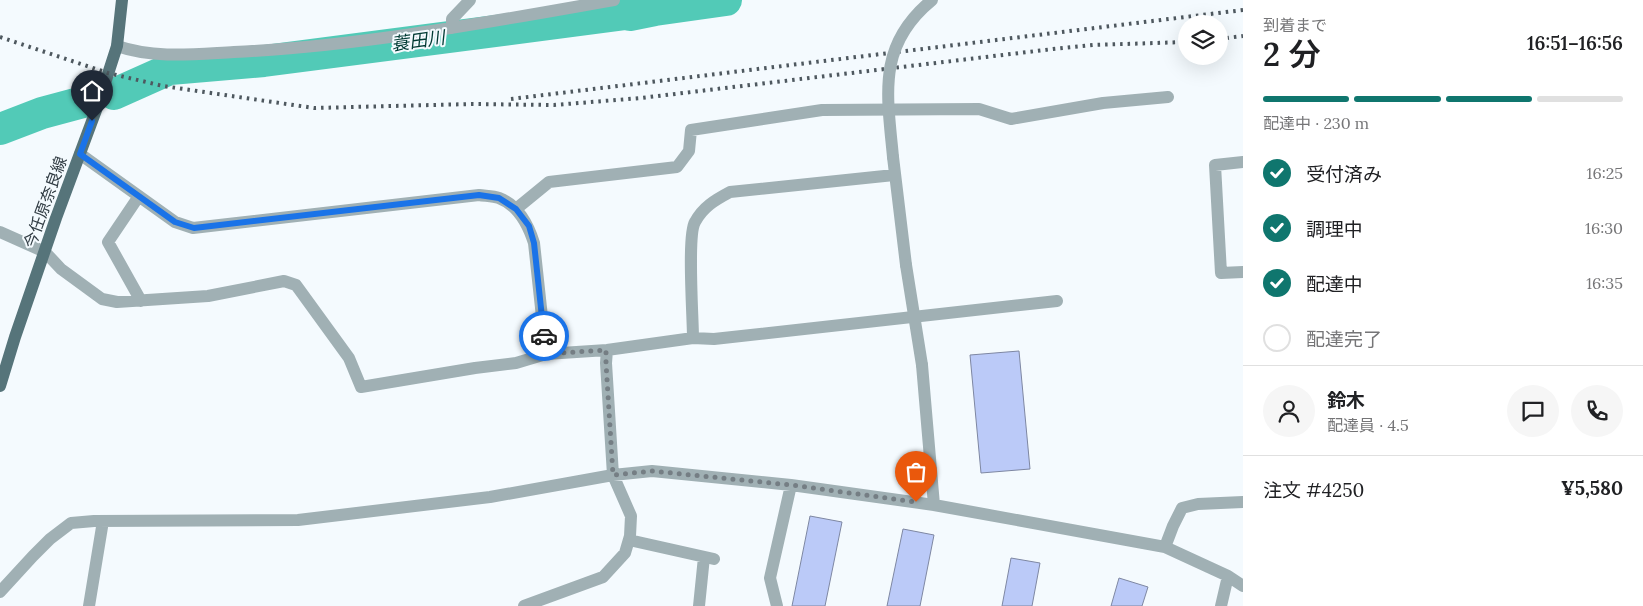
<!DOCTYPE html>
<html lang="ja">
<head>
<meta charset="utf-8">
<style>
  :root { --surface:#fff; --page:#f6f6f6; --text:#202124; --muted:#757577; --line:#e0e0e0; --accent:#0f766e }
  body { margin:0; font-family:Lora,"Noto Sans JP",serif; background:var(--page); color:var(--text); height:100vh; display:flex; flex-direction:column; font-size:19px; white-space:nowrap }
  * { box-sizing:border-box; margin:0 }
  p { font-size:16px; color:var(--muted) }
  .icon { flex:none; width:28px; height:28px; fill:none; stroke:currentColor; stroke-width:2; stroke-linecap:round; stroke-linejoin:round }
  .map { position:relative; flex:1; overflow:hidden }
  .panel { display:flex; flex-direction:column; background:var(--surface); width:400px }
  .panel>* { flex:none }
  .buttons { position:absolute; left:1178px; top:15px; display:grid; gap:10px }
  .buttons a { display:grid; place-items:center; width:50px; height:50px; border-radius:50%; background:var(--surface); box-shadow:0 5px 20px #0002; font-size:25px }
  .pin { position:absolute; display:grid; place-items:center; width:42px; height:42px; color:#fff; margin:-51px -21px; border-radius:50% 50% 50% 0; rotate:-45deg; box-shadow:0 0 5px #0007 }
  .pin .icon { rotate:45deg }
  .courier { position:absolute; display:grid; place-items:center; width:50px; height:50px; margin:-25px; border:4px solid #1a73e8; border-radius:50%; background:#fff; color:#222; box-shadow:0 1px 6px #0007 }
  .headline em { font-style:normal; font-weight:600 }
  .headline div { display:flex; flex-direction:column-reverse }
  .headline { display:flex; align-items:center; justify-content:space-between; height:85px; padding:0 20px }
  h1 { font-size:32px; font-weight:600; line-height:38px }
  .bar { display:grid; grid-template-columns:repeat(4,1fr); gap:8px 5px; align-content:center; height:60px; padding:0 20px }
  .bar i { height:6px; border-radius:4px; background:var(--line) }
  .bar .active { background:var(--accent) }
  .bar p { grid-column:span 4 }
  .line { display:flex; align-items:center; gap:12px; padding:0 20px; border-top:1px solid var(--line) }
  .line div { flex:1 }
  .round { display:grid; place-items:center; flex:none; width:52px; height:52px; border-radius:26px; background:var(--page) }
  ol { padding:0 20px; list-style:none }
  li { display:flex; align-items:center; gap:15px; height:55px }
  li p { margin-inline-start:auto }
  li .icon { padding:5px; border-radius:50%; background:var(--accent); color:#fff; stroke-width:4 }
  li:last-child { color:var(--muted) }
  li i { width:28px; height:28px; border:2px solid var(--line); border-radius:50% }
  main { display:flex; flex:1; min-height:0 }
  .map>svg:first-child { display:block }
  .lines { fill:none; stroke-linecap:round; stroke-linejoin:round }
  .river { stroke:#52cab7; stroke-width:32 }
  .building { fill:#bbcaf8; stroke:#7e87a2 }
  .minor { stroke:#a0b0b4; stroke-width:12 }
  .major { stroke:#56747a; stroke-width:12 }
  .rail { stroke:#4e585f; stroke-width:4; stroke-dasharray:2.5 5; stroke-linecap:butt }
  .minor-bridge { stroke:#a0b0b4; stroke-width:12 }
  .done { stroke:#757e84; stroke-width:5; stroke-dasharray:0 9 }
  .route { stroke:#1a73e8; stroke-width:6 }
  .labels { text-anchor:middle; stroke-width:4; stroke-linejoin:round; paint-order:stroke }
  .street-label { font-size:16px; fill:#303b43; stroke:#f4fafe }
  .water-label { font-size:18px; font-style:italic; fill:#003a33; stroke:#f4fafe }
</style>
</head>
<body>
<main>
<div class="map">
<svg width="1243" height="606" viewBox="0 0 1243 606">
  <rect width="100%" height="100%" fill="#f4fafe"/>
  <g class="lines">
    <path class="river" d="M114,94l56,-25 94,-8 362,-47 4,1 25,-5 71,-10
      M0,129l42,-16 41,-11"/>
  </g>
  <path class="building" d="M1019,351l11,118 -49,4 -11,-118z
    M810,516l32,6 -17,84h-33z
    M903,529l31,6 -14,71h-33z
    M1011,558l29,5 -8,43h-30z
    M1119,578l29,9 -6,19h-31z"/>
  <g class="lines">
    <path class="minor" d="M452,28v-9l18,-19
      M117,46c38,13 78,8 117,6 128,-6 255,-30 380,-52
      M80,154l95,68 18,6 286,-33c6,1 14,1 20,3 19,7 29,26 35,45l12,111 61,-4 86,-12c0,-21 -6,-103 2,-116 8,-15 20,-22 35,-30l164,-17
      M893,157l13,108
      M1243,162l-28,3 6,108 22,-1
      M139,196l-31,46 33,59
      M516,209l33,-27 128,-15 12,-16 2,-21 131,-20 157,-1 32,10 92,-16 65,-6
      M0,232l45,20 16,17 41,30 15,3 91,-6 76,-15 12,4 53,73 12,29 114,-19 41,-5 30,-9
      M693,338l21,1 343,-38
      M922,365l12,140
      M629,540l85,19
      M1165,547l8,-21 9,-18 16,-4 45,-2
      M0,592l33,-36 17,-17 21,-16 23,-2 204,-1 192,-23 123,-22 39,-4 139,14 143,20 231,42 63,29 15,10
      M89,606l14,-85
      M524,606l79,-29 22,-24 5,-17 1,-20 -18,-41 -7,-112 1,-13
      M699,606l5,-49
      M777,606l-7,-28 21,-93
      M1221,606l7,-30"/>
    <path class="major" d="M0,386l15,-49 41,-119 42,-113 19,-59 5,-46"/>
    <path class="rail" d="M0,37l108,36 55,13 151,22 158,-4 82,1 87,-7 412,-49 40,-4 93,-3
      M1219,39l24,-3
      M511,99l732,-89"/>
    <path class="minor-bridge" d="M893,157c-6,-64 -16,-112 39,-157
      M906,265l16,100"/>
  </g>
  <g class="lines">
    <path class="done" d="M544,336l2,18 60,-4v13l7,112 39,-4 139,14 125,17"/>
    <path class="route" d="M92,121l-12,33 95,68 19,6 285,-33 20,3 17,11 13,17 5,17 10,93"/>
  </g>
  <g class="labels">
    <g class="street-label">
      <text transform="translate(45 202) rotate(-70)" y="6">今任原奈良線</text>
    </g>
    <g class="water-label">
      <text transform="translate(418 41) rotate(-8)" y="6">蓑田川</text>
    </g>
  </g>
</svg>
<div class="buttons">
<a><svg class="icon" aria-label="layers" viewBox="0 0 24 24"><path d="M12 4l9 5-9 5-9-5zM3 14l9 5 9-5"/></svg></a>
</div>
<div class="pin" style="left:916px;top:502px;background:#ea580c"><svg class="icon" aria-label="bag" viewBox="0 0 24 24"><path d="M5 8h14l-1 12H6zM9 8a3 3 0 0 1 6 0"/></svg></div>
<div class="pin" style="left:92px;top:121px;background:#1f2937"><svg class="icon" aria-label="home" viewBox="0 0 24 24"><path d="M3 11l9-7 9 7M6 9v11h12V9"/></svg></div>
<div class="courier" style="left:544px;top:336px"><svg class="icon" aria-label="car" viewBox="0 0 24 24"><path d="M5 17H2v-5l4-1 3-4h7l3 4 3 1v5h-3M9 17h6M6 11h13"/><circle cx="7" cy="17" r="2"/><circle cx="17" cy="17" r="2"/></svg></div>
</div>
<section class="panel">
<div class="headline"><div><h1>2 分</h1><p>到着まで</p></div><em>16:51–16:56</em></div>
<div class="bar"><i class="active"></i><i class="active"></i><i class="active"></i><i></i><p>配達中 · 230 m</p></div>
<ol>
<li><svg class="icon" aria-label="check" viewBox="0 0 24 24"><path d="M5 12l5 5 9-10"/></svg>受付済み<p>16:25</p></li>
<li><svg class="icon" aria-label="check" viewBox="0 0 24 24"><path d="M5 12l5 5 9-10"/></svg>調理中<p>16:30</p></li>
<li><svg class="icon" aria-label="check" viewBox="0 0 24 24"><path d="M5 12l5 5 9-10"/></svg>配達中<p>16:35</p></li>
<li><i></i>配達完了</li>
</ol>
<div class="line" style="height:90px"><a class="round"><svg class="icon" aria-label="person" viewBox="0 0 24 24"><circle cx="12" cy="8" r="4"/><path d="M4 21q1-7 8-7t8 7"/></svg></a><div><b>鈴木</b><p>配達員 · 4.5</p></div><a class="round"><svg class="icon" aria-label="chat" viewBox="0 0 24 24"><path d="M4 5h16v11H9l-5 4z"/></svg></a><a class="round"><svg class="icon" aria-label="phone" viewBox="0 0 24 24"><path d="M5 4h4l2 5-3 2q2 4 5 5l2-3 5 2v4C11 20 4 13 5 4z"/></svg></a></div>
<div class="line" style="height:65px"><div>注文 #4250</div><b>¥5,580</b></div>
</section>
</main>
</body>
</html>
